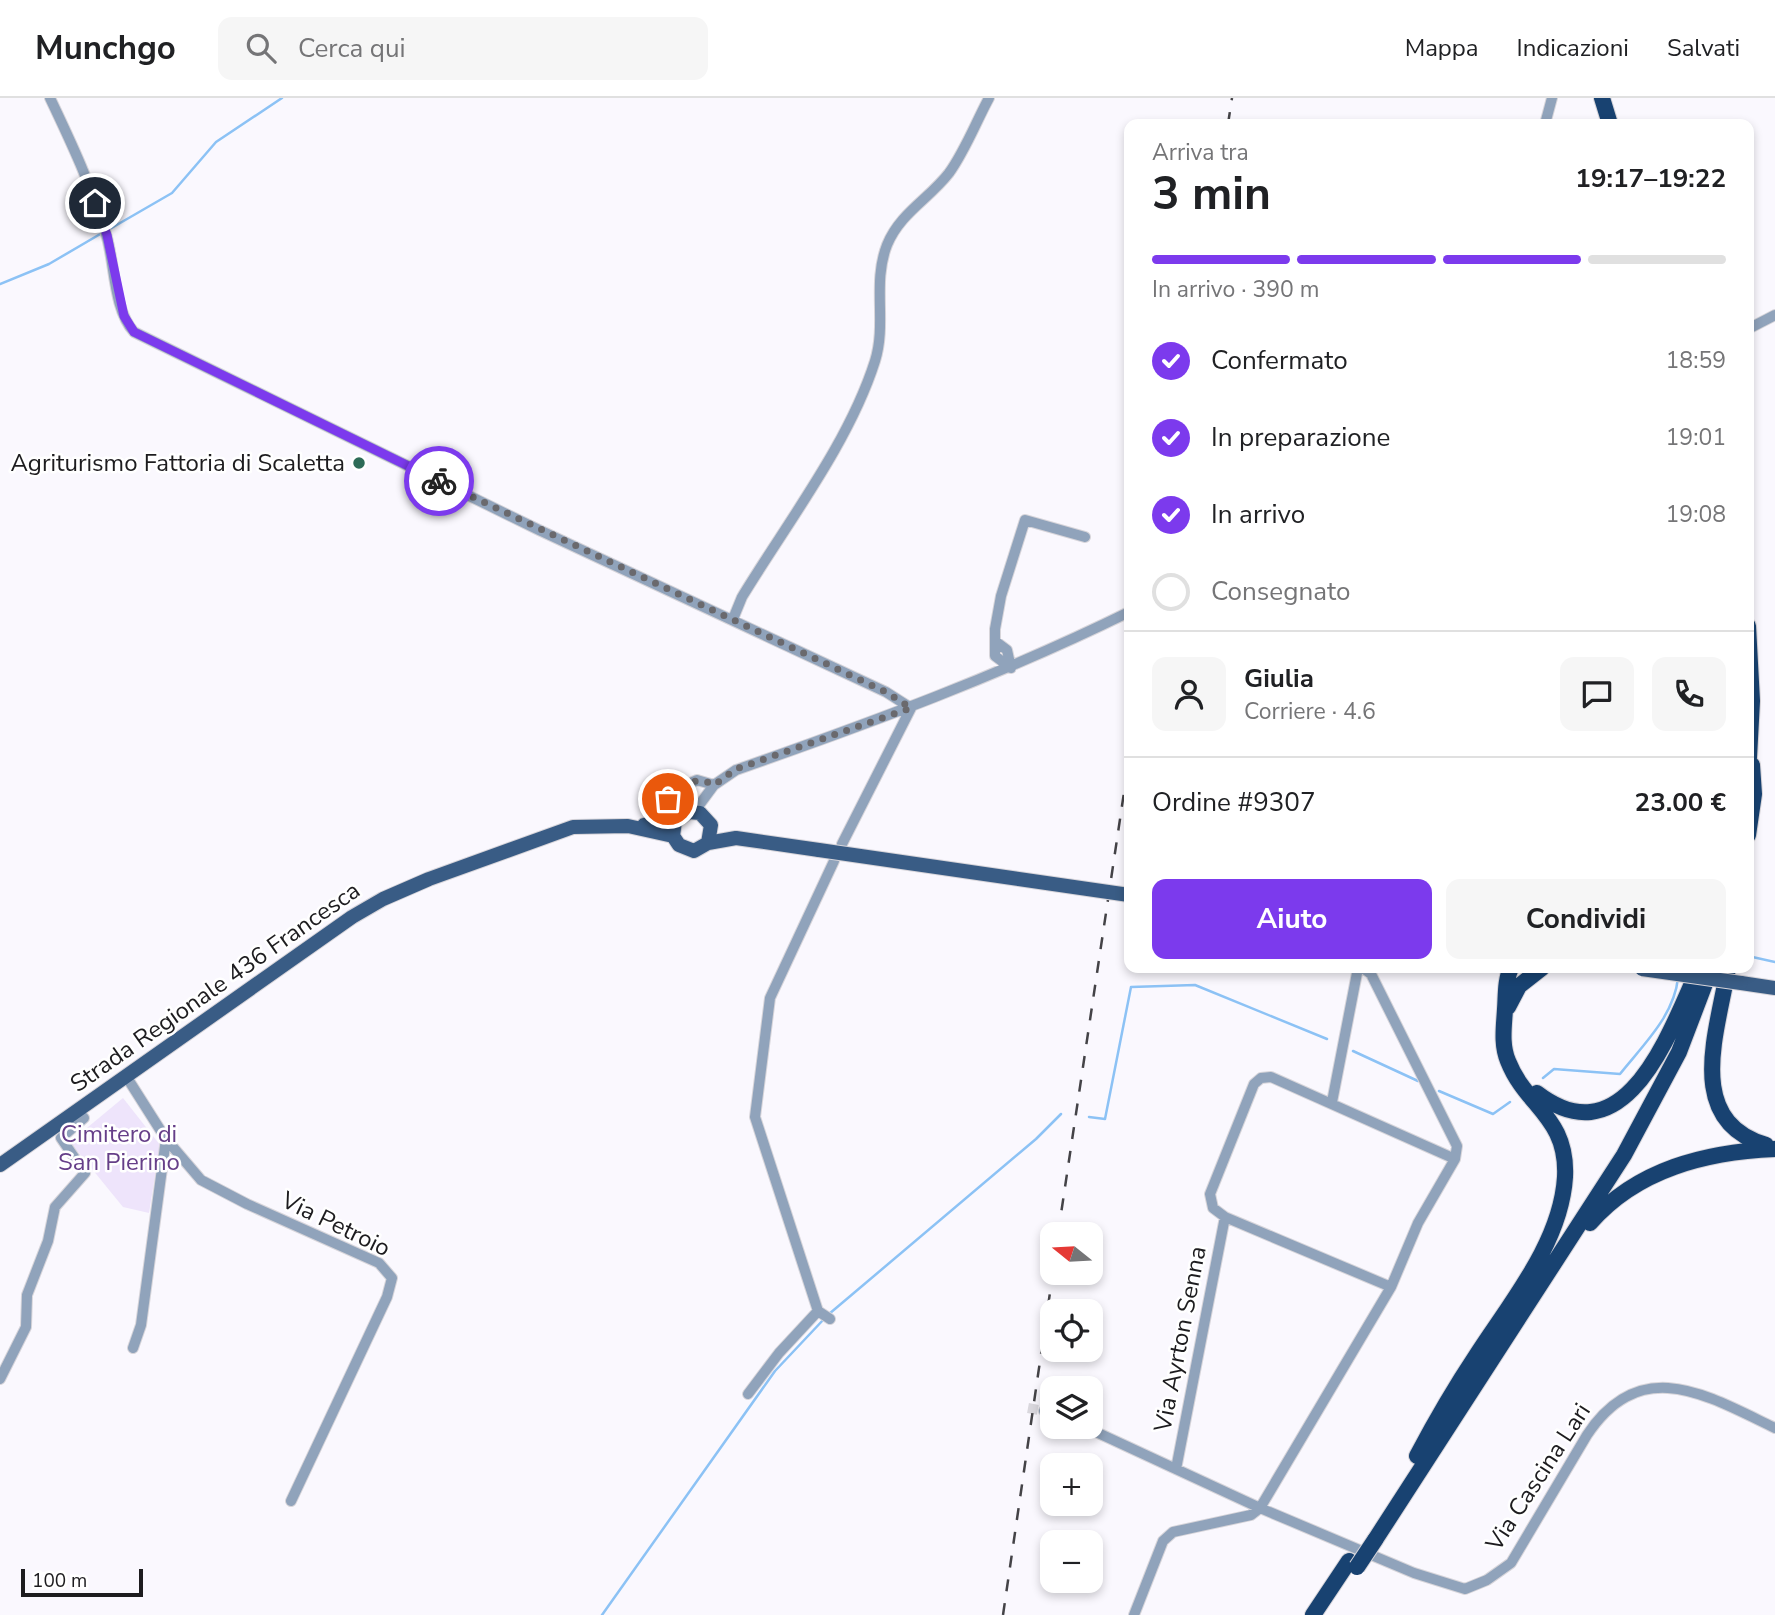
<!DOCTYPE html>
<html lang="it">
<head>
<meta charset="utf-8">
<style>
  :root { --surface:#fff; --page:#f6f6f6; --text:#202124; --muted:#757577; --line:#e0e0e0; --accent:#7c3aed }
  body { margin:0; font-family:"Nunito Sans",sans-serif; background:var(--page); color:var(--text); height:100vh; display:flex; flex-direction:column; font-size:26px; white-space:nowrap }
  * { box-sizing:border-box; margin:0 }
  p { font-size:23px; color:var(--muted) }
  .icon { flex:none; width:38px; height:38px; fill:none; stroke:currentColor; stroke-width:2; stroke-linecap:round; stroke-linejoin:round }
  .map { position:relative; flex:1; overflow:hidden }
  .side { position:absolute; left:1124px; top:21px; width:630px; height:854px; display:flex; flex-direction:column; background:var(--surface); border-radius:14px; box-shadow:0 4px 10px #0003 }
  .side>* { flex:none }
  .needle { width:46px; rotate:288deg }
  .buttons { position:absolute; left:1040px; top:1124px; display:grid; gap:14px }
  .buttons a { display:grid; place-items:center; width:63px; height:63px; border-radius:14px; background:var(--surface); box-shadow:0 4px 10px #0003; font-size:35px }
  .scale { position:absolute; left:21px; bottom:18px; width:122px; box-sizing:border-box; padding-left:7px; border:4px solid #1d1c1f; border-top:0; font-size:19px; line-height:24px; white-space:nowrap; color:#1d1c1f; -webkit-text-stroke:5px #fff; paint-order:stroke }
  .pin { position:absolute; display:grid; place-items:center; width:60px; height:60px; color:#fff; margin:-30px; border:4px solid #fff; border-radius:50%; box-shadow:0 2px 7px #0007 }
  .courier { position:absolute; display:grid; place-items:center; width:70px; height:70px; margin:-35px; border:5px solid #7c3aed; border-radius:50%; background:#fff; color:#222; box-shadow:0 2px 9px #0007 }
  .head em { font-style:normal; font-weight:700 }
  .head div { display:flex; flex-direction:column-reverse }
  .head { display:flex; align-items:center; justify-content:space-between; height:119px; padding:0 28px }
  h1 { font-size:46px; font-weight:700; line-height:52px }
  .bar { display:grid; grid-template-columns:repeat(4,1fr); gap:10px 7px; align-content:center; height:84px; padding:0 28px }
  .bar i { height:9px; border-radius:5px; background:var(--line) }
  .bar .active { background:var(--accent) }
  .bar p { grid-column:span 4 }
  .line { display:flex; align-items:center; gap:18px; padding:0 28px; border-top:2px solid var(--line) }
  .line div { flex:1 }
  .round { display:grid; place-items:center; flex:none; width:74px; height:74px; border-radius:14px; background:var(--page) }
  ol { padding:0 28px; list-style:none }
  li { display:flex; align-items:center; gap:21px; height:77px }
  li p { margin-inline-start:auto }
  li .icon { padding:7px; border-radius:50%; background:var(--accent); color:#fff; stroke-width:4 }
  li:last-child { color:var(--muted) }
  li i { width:38px; height:38px; border:4px solid var(--line); border-radius:50% }
  .action { display:flex; gap:14px; margin-top:auto; padding:14px 28px }
  .action a { flex:1; height:80px; border-radius:14px; background:var(--accent); color:#fff; font-size:28px; font-weight:700; line-height:80px; text-align:center }
  .action a+a { background:var(--page); color:var(--text) }
  header { display:flex; align-items:center; gap:42px; box-sizing:border-box; height:98px; padding:0 35px; background:var(--surface); border-bottom:2px solid var(--line) }
  header strong { font-size:33px }
  nav { display:flex; gap:38px; margin-inline-start:auto; font-size:24px }
  .search { width:490px; height:63px; background:var(--page); display:flex; align-items:center; gap:18px; box-sizing:border-box; padding:0 24px; border-radius:14px; color:var(--muted); font-size:26px }
  .map>svg:first-child { display:block }
  .green { fill:#eee4fb }
  .lines { fill:none; stroke-linecap:round; stroke-linejoin:round }
  .stream { stroke:#8cc2f5; stroke-width:2.5 }
  .minor-tunnel { stroke:#d9d7dd; stroke-width:10; stroke-dasharray:10 5; stroke-linecap:butt }
  .minor-casing { stroke:#d7d5da; stroke-width:12 }
  .major-casing { stroke:#d7d5da; stroke-width:16 }
  .highway-casing { stroke:#d7d5da; stroke-width:18 }
  .minor { stroke:#90a3bb; stroke-width:10 }
  .major { stroke:#395c85; stroke-width:14 }
  .highway { stroke:#184271; stroke-width:16 }
  .rail { stroke:#444347; stroke-width:2.5; stroke-dasharray:12 12; stroke-linecap:butt }
  .major-bridge-casing { stroke:#d7d5da; stroke-width:16; stroke-linecap:butt }
  .highway-bridge-casing { stroke:#d7d5da; stroke-width:18; stroke-linecap:butt }
  .major-bridge { stroke:#395c85; stroke-width:14 }
  .highway-bridge { stroke:#184271; stroke-width:16 }
  .done { stroke:#6a696d; stroke-width:7; stroke-dasharray:0 12.6 }
  .route { stroke:#7c3aed; stroke-width:9 }
  .poi-dot { fill:#2d6b57; stroke:#fff; stroke-width:2.5 }
  .labels { text-anchor:middle; stroke-width:5; stroke-linejoin:round; paint-order:stroke }
  .poi-label { font-size:24px; fill:#1d1c1f; stroke:#fff; text-anchor:end }
  .street-label { font-size:24px; fill:#1d1c1f; stroke:#fff }
  .park-label { font-size:24px; fill:#663f89; stroke:#fff }
</style>
</head>
<body>
<header>
<strong>Munchgo</strong>
<div class="search"><svg class="icon" aria-label="search" viewBox="0 0 24 24"><circle cx="10" cy="10" r="6"/><path d="M15 15l6 6"/></svg>Cerca qui</div>
<nav><a>Mappa</a><a>Indicazioni</a><a>Salvati</a></nav>
</header>
<div class="map">
<svg width="1775" height="1517" viewBox="0 0 1775 1517">
  <rect width="100%" height="100%" fill="#faf8fe"/>
  <path class="green" d="M123,1000l37,47 -11,68 -26,-6 -53,-65z"/>
  <g class="lines">
    <path class="stream" d="M108,132l64,-37 44,-51 66,-44
      M0,186l49,-20 53,-31
      M1748,858l27,6
      M1353,953l65,30
      M1543,980l11,-9 66,5c23,-29 54,-58 58,-96
      M1439,993l54,23 17,-12
      M1089,1019l16,2 26,-132 64,-2 132,54
      M829,1216l207,-175 25,-25
      M602,1517l173,-244 49,-52"/>
    <path class="minor-tunnel" d="M1028,1310l16,3"/>
    <defs>
      <path id="minor" d="M50,0c21,44 42,89 56,136 9,29 7,75 28,98l405,198 347,162 25,16 -69,136
        M1545,26l7,-26
        M1748,231l27,-14
        M733,521l9,-22c45,-74 107,-154 133,-236 12,-38 -3,-78 12,-116 13,-32 42,-46 62,-72 16,-22 27,-51 40,-75
        M995,543l12,9 4,18
        M1011,570l-16,-12v-27l6,-33 24,-76 60,17
        M689,714l8,-4 17,-23 22,-15c134,-47 265,-95 393,-158
        M681,717l-8,-1 -5,-7 4,-15 25,-12 17,5
        M126,978l40,63 35,41 46,24 132,59 13,15 -5,19 -96,204
        M1332,1004l26,-134
        M1391,1189l-166,-70 -12,-9 -3,-14 44,-110 7,-6 10,-1 184,82
        M818,1213l-63,-194 15,-119 64,-137
        M818,1213l12,8
        M133,1250l8,-23 25,-186
        M0,1281l26,-52 1,-32 21,-54 7,-34 30,-34 -24,-35 23,-20 -7,-8
        M748,1296l31,-41 39,-42
        M1044,1313l8,2
        M1083,1328l177,82 154,65 51,16 22,-9 24,-17 76,-128c54,-81 119,-40 188,-7
        M1176,1371l49,-252
        M1134,1517l29,-74 10,-9 78,-17 9,-7 131,-221 27,-64 37,-64 2,-13 -86,-172 -8,-6"/>
      <path id="major" d="M644,727l31,-4 14,-9 11,1 11,12 -3,18 -14,8 -15,-6 -6,-9 2,-15
        M708,745l28,-5 83,12
        M1741,885l34,5
        M0,1067l352,-248 31,-18 46,-20 144,-52 55,-1 45,10"/>
      <path id="highway" d="M1602,0l8,26
        M1748,528l4,75 -4,75
        M1748,737l6,-41 -2,-29
        M1728,870c-10,63 -45,152 38,177
        M1508,909l11,-21 23,-18
        M1537,995c90,69 134,-65 162,-125
        M1590,1125c47,-54 116,-71 185,-74
        M1417,1358c18,-34 37,-67 59,-100 34,-53 85,-113 89,-179 3,-60 -39,-70 -57,-116 -7,-17 -4,-34 -3,-52 1,-13 0,-29 6,-41
        M1375,1442l249,-385 55,-103 32,-84
        M1313,1517l36,-54"/>
    </defs>
    <use href="#minor" class="minor-casing"/>
    <use href="#major" class="major-casing"/>
    <use href="#highway" class="highway-casing"/>
    <use href="#minor" class="minor"/>
    <use href="#major" class="major"/>
    <use href="#highway" class="highway"/>
    <path class="rail" d="M1228,26l4,-26
      M1058,1136l71,-475
      M1003,1517l50,-343"/>
    <defs>
      <path id="major-bridge" d="M819,752l310,45
        M1642,871l99,14"/>
      <path id="highway-bridge" d="M1357,1469l18,-27"/>
    </defs>
    <use href="#major-bridge" class="major-bridge-casing"/>
    <use href="#highway-bridge" class="highway-bridge-casing"/>
    <use href="#major-bridge" class="major-bridge"/>
    <use href="#highway-bridge" class="highway-bridge"/>
  </g>
  <g class="lines">
    <path class="done" d="M439,383l447,211 25,16 -175,61 -22,16c-16,-9 -38,-2 -46,14"/>
    <path class="route" d="M95,105l12,32 17,81 10,16 305,149"/>
  </g>
  <circle class="poi-dot" cx="359" cy="365" r="7"/>
  <g class="labels">
    <g class="poi-label">
      <text x="345" y="373">Agriturismo Fattoria di Scaletta</text>
    </g>
    <g class="street-label">
      <text transform="translate(215 889) rotate(-35)" y="8">Strada Regionale 436 Francesca</text>
      <text transform="translate(336 1126) rotate(26)" y="8">Via Petroio</text>
      <text transform="translate(1180 1241) rotate(-79)" y="8">Via Ayrton Senna</text>
      <text transform="translate(1538 1379) rotate(-57)" y="8">Via Cascina Lari</text>
    </g>
    <g class="park-label">
      <text x="119" y="1044">Cimitero di<tspan x="119" dy="28">San Pierino</tspan></text>
    </g>
  </g>
</svg>
<div class="buttons">
<a><svg class="needle" viewBox="-14 -14 28 28"><path d="M0-13l5 13h-10z" fill="#e53935"/><path d="M0 13l5-13h-10z" fill="#757577"/></svg></a>
<a><svg class="icon" aria-label="locate" viewBox="0 0 24 24"><circle cx="12" cy="12" r="6"/><path d="M12 2v4M12 18v4M2 12h4M18 12h4"/></svg></a>
<a><svg class="icon" aria-label="layers" viewBox="0 0 24 24"><path d="M12 4l9 5-9 5-9-5zM3 14l9 5 9-5"/></svg></a>
<a>+</a>
<a>−</a>
</div>
<div class="scale">100 m</div>
<div class="pin" style="left:668px;top:701px;background:#ea580c"><svg class="icon" aria-label="bag" viewBox="0 0 24 24"><path d="M5 8h14l-1 12H6zM9 8a3 3 0 0 1 6 0"/></svg></div>
<div class="pin" style="left:95px;top:105px;background:#1f2937"><svg class="icon" aria-label="home" viewBox="0 0 24 24"><path d="M3 11l9-7 9 7M6 9v11h12V9"/></svg></div>
<div class="courier" style="left:439px;top:383px"><svg class="icon" aria-label="bike" viewBox="0 0 24 24"><circle cx="6" cy="16" r="4"/><circle cx="18" cy="16" r="4"/><path d="M6 16l4-8h5l3 8M10 8l3 8H6M13 5h3"/></svg></div>
<section class="side">
<div class="head"><div><h1>3 min</h1><p>Arriva tra</p></div><em>19:17–19:22</em></div>
<div class="bar"><i class="active"></i><i class="active"></i><i class="active"></i><i></i><p>In arrivo · 390 m</p></div>
<ol>
<li><svg class="icon" aria-label="check" viewBox="0 0 24 24"><path d="M5 12l5 5 9-10"/></svg>Confermato<p>18:59</p></li>
<li><svg class="icon" aria-label="check" viewBox="0 0 24 24"><path d="M5 12l5 5 9-10"/></svg>In preparazione<p>19:01</p></li>
<li><svg class="icon" aria-label="check" viewBox="0 0 24 24"><path d="M5 12l5 5 9-10"/></svg>In arrivo<p>19:08</p></li>
<li><i></i>Consegnato</li>
</ol>
<div class="line" style="height:126px"><a class="round"><svg class="icon" aria-label="person" viewBox="0 0 24 24"><circle cx="12" cy="8" r="4"/><path d="M4 21q1-7 8-7t8 7"/></svg></a><div><b>Giulia</b><p>Corriere · 4.6</p></div><a class="round"><svg class="icon" aria-label="chat" viewBox="0 0 24 24"><path d="M4 5h16v11H9l-5 4z"/></svg></a><a class="round"><svg class="icon" aria-label="phone" viewBox="0 0 24 24"><path d="M5 4h4l2 5-3 2q2 4 5 5l2-3 5 2v4C11 20 4 13 5 4z"/></svg></a></div>
<div class="line" style="height:91px"><div>Ordine #9307</div><b>23.00 €</b></div>
<div class="action"><a>Aiuto</a><a>Condividi</a></div>
</section>
</div>
</body>
</html>
